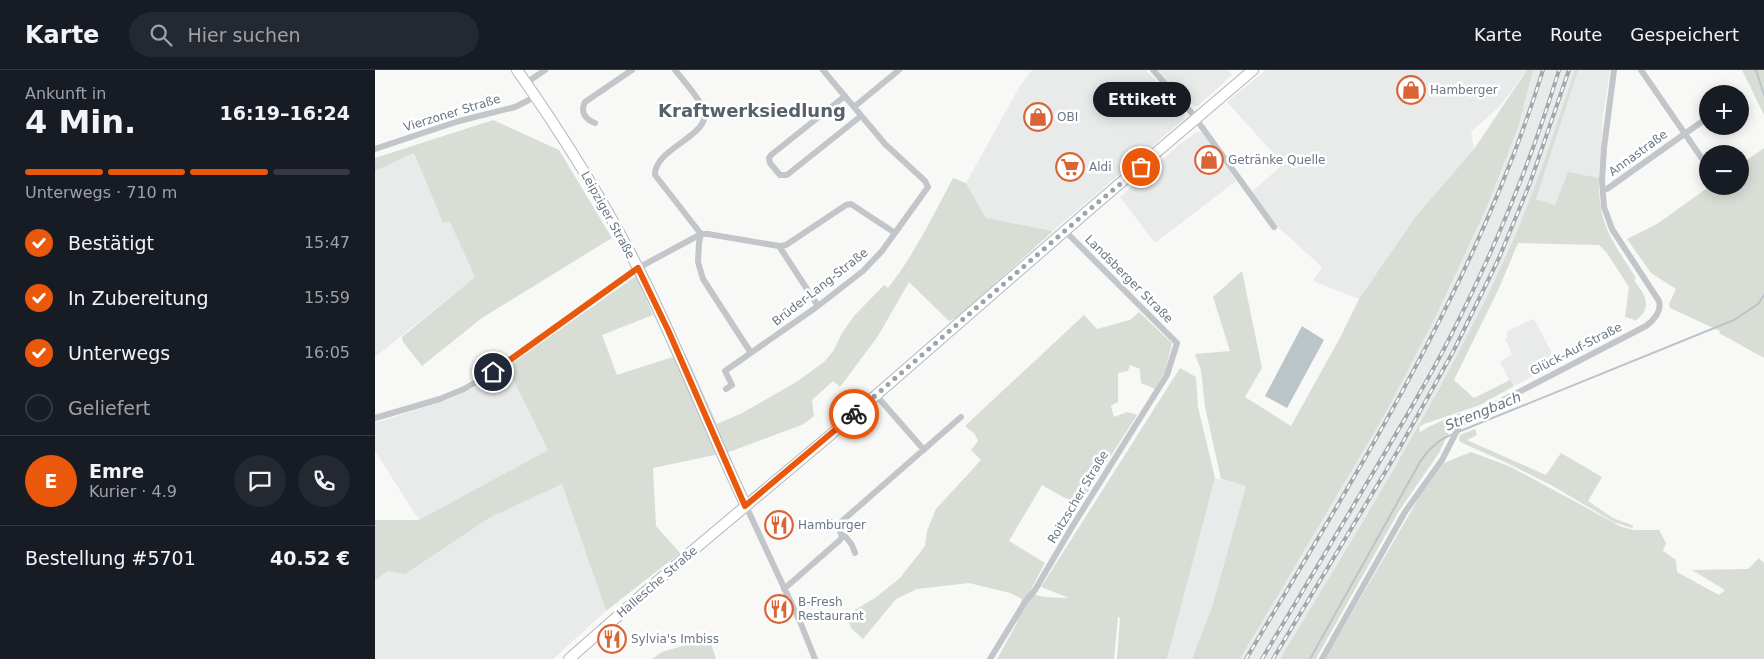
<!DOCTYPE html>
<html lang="de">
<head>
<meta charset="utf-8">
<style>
  :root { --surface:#171b24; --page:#242831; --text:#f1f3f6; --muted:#9ea1a6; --line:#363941; --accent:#ea580c }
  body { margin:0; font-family:"DejaVu Sans",sans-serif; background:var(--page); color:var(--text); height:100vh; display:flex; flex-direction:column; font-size:19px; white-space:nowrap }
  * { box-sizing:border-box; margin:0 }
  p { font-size:16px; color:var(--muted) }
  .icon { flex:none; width:28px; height:28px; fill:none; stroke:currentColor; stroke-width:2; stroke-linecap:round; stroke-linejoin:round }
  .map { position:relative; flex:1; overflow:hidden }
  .sheet { display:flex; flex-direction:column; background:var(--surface); width:375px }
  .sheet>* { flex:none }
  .fabs { position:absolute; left:1324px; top:15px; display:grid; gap:10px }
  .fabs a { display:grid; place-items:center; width:50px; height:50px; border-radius:50%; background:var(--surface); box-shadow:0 2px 12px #0003; font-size:25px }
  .pin { position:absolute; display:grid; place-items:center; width:42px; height:42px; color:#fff; margin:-21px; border:2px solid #fff; border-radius:50%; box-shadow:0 1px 5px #0007 }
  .courier { position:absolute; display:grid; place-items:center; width:50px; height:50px; margin:-25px; border:4px solid #ea580c; border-radius:50%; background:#fff; color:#222; box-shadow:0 1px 6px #0007 }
  .bubble { position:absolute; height:35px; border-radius:18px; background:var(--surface); box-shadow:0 2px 12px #0003; font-size:16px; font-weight:800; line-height:35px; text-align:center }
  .overview em { font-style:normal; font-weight:800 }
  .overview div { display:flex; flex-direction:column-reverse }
  .overview { display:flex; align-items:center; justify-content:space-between; height:85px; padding:0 25px }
  h1 { font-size:32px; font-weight:800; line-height:38px }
  .bar { display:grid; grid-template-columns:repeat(4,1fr); gap:8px 5px; align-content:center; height:60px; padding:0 25px }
  .bar i { height:6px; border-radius:4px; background:var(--line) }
  .bar .on { background:var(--accent) }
  .bar p { grid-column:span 4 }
  .line { display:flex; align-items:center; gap:12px; padding:0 25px; border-top:1px solid var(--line) }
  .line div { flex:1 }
  .round { display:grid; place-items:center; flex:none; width:52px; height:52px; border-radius:26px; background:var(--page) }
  ol { padding:0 25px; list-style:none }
  li { display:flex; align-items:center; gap:15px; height:55px }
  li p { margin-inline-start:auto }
  li .icon { padding:5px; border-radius:50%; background:var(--accent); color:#fff; stroke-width:4 }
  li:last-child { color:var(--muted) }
  li i { width:28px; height:28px; border:2px solid var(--line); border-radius:50% }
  header { display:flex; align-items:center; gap:30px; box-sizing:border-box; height:70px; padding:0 25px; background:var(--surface); border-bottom:1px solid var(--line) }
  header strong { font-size:24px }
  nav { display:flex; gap:28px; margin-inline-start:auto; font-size:18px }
  .search { width:350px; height:45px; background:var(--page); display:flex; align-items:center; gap:12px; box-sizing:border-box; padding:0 18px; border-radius:28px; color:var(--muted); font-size:19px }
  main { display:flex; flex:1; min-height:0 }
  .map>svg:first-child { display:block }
  .built { fill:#e9eaea }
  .green { fill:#d8ddd6 }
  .water { fill:#bac4c9 }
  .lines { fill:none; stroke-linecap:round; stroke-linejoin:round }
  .stream { stroke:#bac4c9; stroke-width:2 }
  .primary-casing { stroke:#b3b7bc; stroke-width:12 }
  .street { stroke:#c2c5c9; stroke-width:6 }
  .primary { stroke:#fff; stroke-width:10 }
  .rail-casing { stroke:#a1a7ad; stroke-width:4 }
  .rail { stroke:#fff; stroke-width:2; stroke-dasharray:5.5; stroke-linecap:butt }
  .done { stroke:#9ba4ad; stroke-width:5; stroke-dasharray:0 9 }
  .route { stroke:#ea580c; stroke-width:6 }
  .labels { text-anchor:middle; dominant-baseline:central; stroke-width:5; stroke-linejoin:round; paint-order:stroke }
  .poi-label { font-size:12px; fill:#697786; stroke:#fff; text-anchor:start }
  .street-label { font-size:12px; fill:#697786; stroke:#fff }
  .water-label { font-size:14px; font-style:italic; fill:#657781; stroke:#fff }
  .district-label { font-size:18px; font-weight:bold; fill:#57616b; stroke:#fff }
</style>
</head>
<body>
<header>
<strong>Karte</strong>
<div class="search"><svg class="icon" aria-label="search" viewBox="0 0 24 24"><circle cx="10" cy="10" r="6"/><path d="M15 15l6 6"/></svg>Hier suchen</div>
<nav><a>Karte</a><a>Route</a><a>Gespeichert</a></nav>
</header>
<main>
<section class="sheet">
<div class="overview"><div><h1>4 Min.</h1><p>Ankunft in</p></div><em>16:19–16:24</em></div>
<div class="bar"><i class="on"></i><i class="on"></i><i class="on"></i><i></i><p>Unterwegs · 710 m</p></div>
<ol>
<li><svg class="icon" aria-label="check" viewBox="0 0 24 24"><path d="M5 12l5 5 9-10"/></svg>Bestätigt<p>15:47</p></li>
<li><svg class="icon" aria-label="check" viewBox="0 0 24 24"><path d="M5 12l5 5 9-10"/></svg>In Zubereitung<p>15:59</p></li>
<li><svg class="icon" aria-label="check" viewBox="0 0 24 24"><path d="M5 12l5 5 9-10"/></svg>Unterwegs<p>16:05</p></li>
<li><i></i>Geliefert</li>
</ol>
<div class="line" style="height:90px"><b class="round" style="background:var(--accent);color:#fff">E</b><div><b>Emre</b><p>Kurier · 4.9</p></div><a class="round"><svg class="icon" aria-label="chat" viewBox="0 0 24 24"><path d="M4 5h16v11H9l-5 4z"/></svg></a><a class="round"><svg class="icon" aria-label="phone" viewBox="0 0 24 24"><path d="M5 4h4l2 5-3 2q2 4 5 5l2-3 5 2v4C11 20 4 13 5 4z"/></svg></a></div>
<div class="line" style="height:65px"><div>Bestellung #5701</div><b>40.52 €</b></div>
</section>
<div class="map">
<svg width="1389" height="589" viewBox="0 0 1389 589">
  <rect width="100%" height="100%" fill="#f8f9f6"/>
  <!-- built -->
  <path class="built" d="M657,0h114l38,41 1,4 -1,4 -131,112 -67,-13 -20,-35 54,-97z
    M783,0h70l4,5 -34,31h-3l-7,-3z
    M891,0h261l-27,36 -29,26 3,17 -58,67 -57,83 -46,-18 9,-14 -44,-40 -26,-35 31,-28 -56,-62z
    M1158,0h42l-21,67 -23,60 -25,59 -35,73 -52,98 -139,232h-40l144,-243 50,-96 53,-113 32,-82z
    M1203,0h32l-7,46 -4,62 -31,-6 -13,33 -19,-6z
    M822,62h5l34,49 -81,62 -35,-46 61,-54z
    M39,83l29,70 7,-1 25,55 -100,80v-186z
    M1157,249l3,2 23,43 -44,22 -5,-6 -9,-18 12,-8 -7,-15 3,-2 -2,-5z
    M132,297l41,83 -129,70 -44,-69v-28l73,-23 38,-18z
    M840,408l31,8 -34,121 -20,52h-25z
    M187,414l44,127 -53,48h-178v-80h2l11,-8 17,2 84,-55z"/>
  <!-- green -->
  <path class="green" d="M1152,0h6l-14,55 -32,82 -53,113 -50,96 -144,243h-48l20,-52 34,-121 -25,-7 -16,-72 -4,-37 -6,-16 35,-3 -17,-54 29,-26 20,97 -17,29 46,29 50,-90 18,-37 57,-83 58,-67z
    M1200,0h3l-42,129 19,6 13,-33 31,6c-1,47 13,62 37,100l-2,2c11,15 20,27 1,41l-2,-2 -8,-2 4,-30 -22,-34 -8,-8 -81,-2 -18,43 -46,94 20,18 36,-18 4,6 -34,19 -56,19 -5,3 1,5 8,-5 32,-14 1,2 -8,9 -14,29 -40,58 -83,148h-36c79,-132 161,-261 225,-401 28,-61 49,-124 70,-188z
    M1367,0h22v45z
    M118,50l66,30 53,88 -130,80 -60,48 -19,-24 -1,-5 73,-60 -25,-55 -7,1 -29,-70 -39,18v-13z
    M1389,78v210l-45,-25 1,-2 -50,-23 -1,-4 7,-15 -25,-16 -24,-34 30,-15 53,-38h30v-21z
    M578,108l13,5 20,35 67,13 -95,86 -9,4 -40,-39 -31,54 -38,51 -7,-6 -21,19 2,16 -10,8 -75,28 -76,16 3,58 24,27 -74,58 -44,-127 -73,34 -84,56 -17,-3 -11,8h-2v-59h44l129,-70 -41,-83 129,-91 17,39 -51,20 15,40 68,-22 32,71 25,-11 56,-32 26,-19 10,-12 8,-17 12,-17 30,-31 4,3c26,-33 45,-72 65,-110z
    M764,242l33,31 -7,29 -10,17 -14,-6 -1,-14 -10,-4 -2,6 -10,2v29l-7,4 3,11 13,-5 10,3 -58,91 -37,-21 -33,56 36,22 -16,30 15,4 25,1 -28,-11 139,-219 16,9 2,30 17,71 -48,181h-50l3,-41 -2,-1 -4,42h-117l20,-36 5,-24 -12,-6 -41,-10 -52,6 -21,10 -33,40 -12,-11 -5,-13 29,-17 25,-20 25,-32 2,-15 9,-22 45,-49 -10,-10 7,-9 -3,-7 -10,-8 119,-111 13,14 33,-9z
    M1100,359l2,6 -10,5 79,35 15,-22 41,24 -14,24 25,17 21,8 -2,2 -18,-6 -63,-37 -44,-22 -47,-21 -1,-3 1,-4z
    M1096,382l38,14 113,61 12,3h25l7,13 -3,8 13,9 1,12 42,23 6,-5 -33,-20 56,-1 11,-11 5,5v96h-439l95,-163 24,-33z
    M334,568l7,21h-64l10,-7z"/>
  <!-- water -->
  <path class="water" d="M927,256l22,14 -37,68 -22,-12z"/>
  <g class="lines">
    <!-- stream -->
    <path class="stream" d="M1381,0l8,25
      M1083,362l276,-112 24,-16 6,-9
      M935,589l110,-197c8,-12 20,-24 34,-28"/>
    <defs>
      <path id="primary" d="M142,0c48,68 92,139 129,214 36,73 65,149 100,222
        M194,589l116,-102 143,-120 262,-228 163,-139"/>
    </defs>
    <!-- primary casing -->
    <use href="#primary" class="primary-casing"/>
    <!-- street -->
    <path class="street" d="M300,0c7,9 27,31 29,41 7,25 -50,37 -49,64l46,59h7l71,12 39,60
      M778,0l38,42 83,115
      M1266,0l62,90
      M151,13l19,-13
      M470,26l-74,59 -2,3 1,5 10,12h7l74,-59
      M479,37l45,-37
      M1332,41l-3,4 3,5
      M220,53c-10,-4 -15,-11 -10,-21l47,-32
      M0,79l84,-28 56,-14 20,-10
      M1228,119h4l100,-71
      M326,164l-2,9 -1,19 5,17 48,74
      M404,176l7,-1 60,-40 5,-1 44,29
      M351,319l6,-4 -7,-14 93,-65 45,-35 19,-20 46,-64 -3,-6 -40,-37 -62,-74
      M501,325l48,55
      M0,348l65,-19 24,-10 29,-17 145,-104 63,-34
      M371,436l55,118 14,35
      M453,450l11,8
      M467,466h3l7,9 3,8
      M409,519l56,-49 2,-4 -3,-7 2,-7 120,-105
      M615,589l35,-57 10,-12 37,-63 95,-152 10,-32 -112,-112
      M947,589l83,-147 37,-52 18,-35 11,-8 175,-91c8,-6 16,-14 13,-25l-47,-72 -8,-22 -2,-27 2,-32 10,-78"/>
    <!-- primary -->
    <use href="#primary" class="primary"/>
    <defs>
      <path id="rail" d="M871,589c113,-190 231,-376 297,-589
        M887,589c33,-55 66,-110 99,-166 28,-47 57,-95 83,-144 46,-89 86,-183 115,-279
        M898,589l126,-210 55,-99 45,-92 31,-75 39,-113"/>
    </defs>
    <!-- rail casing -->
    <use href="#rail" class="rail-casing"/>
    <!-- rail -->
    <use href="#rail" class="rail"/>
  </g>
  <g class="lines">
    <!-- done -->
    <path class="done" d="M479,344l236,-205 51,-42"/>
    <!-- route -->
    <path class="route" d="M118,302l145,-104 30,62 77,176 109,-92"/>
  </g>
  <!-- icons -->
  <defs>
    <symbol id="shop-ring" viewBox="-11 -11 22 22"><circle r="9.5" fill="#fff" stroke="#d96536" stroke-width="1.5"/><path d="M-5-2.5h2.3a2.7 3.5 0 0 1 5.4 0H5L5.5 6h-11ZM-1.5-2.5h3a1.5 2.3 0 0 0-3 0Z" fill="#d96536"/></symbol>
    <symbol id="supermarket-ring" viewBox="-11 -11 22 22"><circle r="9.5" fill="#fff" stroke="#d96536" stroke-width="1.5"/><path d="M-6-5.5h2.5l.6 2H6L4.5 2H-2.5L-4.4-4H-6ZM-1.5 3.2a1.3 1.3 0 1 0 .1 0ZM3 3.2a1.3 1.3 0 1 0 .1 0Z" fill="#d96536"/></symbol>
    <symbol id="restaurant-ring" viewBox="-11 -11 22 22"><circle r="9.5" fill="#fff" stroke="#d96536" stroke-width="1.5"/><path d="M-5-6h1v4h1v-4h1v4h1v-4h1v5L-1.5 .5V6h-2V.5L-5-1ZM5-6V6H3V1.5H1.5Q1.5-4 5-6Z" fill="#d96536"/></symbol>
  </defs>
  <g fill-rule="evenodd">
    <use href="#shop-ring" x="1020" y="4" width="32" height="32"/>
    <use href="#shop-ring" x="647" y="31" width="32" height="32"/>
    <use href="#shop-ring" x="818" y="74" width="32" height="32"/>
    <use href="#supermarket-ring" x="679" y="81" width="32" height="32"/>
    <use href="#restaurant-ring" x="388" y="439" width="32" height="32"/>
    <use href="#restaurant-ring" x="388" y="523" width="32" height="32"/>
    <use href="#restaurant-ring" x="221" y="553" width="32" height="32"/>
  </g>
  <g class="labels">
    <!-- poi labels -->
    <g class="poi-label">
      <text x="1055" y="20">Hamberger</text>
      <text x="682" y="47">OBI</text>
      <text x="853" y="90">Getränke Quelle</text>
      <text x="714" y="97">Aldi</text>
      <text x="423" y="455">Hamburger</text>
      <text x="423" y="532">B-Fresh<tspan x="423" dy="14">Restaurant</tspan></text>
      <text x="256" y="569">Sylvia's Imbiss</text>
    </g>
    <!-- street labels -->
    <g class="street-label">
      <text transform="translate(77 43) rotate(-17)">Vierzoner Straße</text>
      <text transform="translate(1263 83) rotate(-36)">Annastraße</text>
      <text transform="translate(233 145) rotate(61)">Leipziger Straße</text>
      <text transform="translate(754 209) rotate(45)">Landsberger Straße</text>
      <text transform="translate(445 217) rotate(-38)">Brüder-Lang-Straße</text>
      <text transform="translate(1201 279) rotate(-27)">Glück-Auf-Straße</text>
      <text transform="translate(703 427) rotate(-59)">Roitzscher Straße</text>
      <text transform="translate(282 512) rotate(-41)">Hallesche Straße</text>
    </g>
    <!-- water labels -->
    <g class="water-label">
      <text transform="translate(1108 341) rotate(-22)">Strengbach</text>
    </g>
    <!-- district labels -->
    <g class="district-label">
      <text x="377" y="40">Kraftwerksiedlung</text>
    </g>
  </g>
</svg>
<div class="fabs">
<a>+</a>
<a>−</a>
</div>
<div class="pin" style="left:766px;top:97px;background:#ea580c"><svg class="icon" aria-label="bag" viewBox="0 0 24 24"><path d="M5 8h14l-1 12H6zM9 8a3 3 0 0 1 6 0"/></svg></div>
<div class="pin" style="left:118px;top:302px;background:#1f2937"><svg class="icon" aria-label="home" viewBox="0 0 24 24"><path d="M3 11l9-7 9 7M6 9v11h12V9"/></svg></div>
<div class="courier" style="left:479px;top:344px"><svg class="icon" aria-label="bike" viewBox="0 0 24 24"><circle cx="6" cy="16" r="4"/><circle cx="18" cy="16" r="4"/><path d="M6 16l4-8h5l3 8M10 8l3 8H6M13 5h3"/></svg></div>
<div class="bubble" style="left:718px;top:12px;width:98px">Ettikett</div>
</div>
</main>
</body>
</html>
